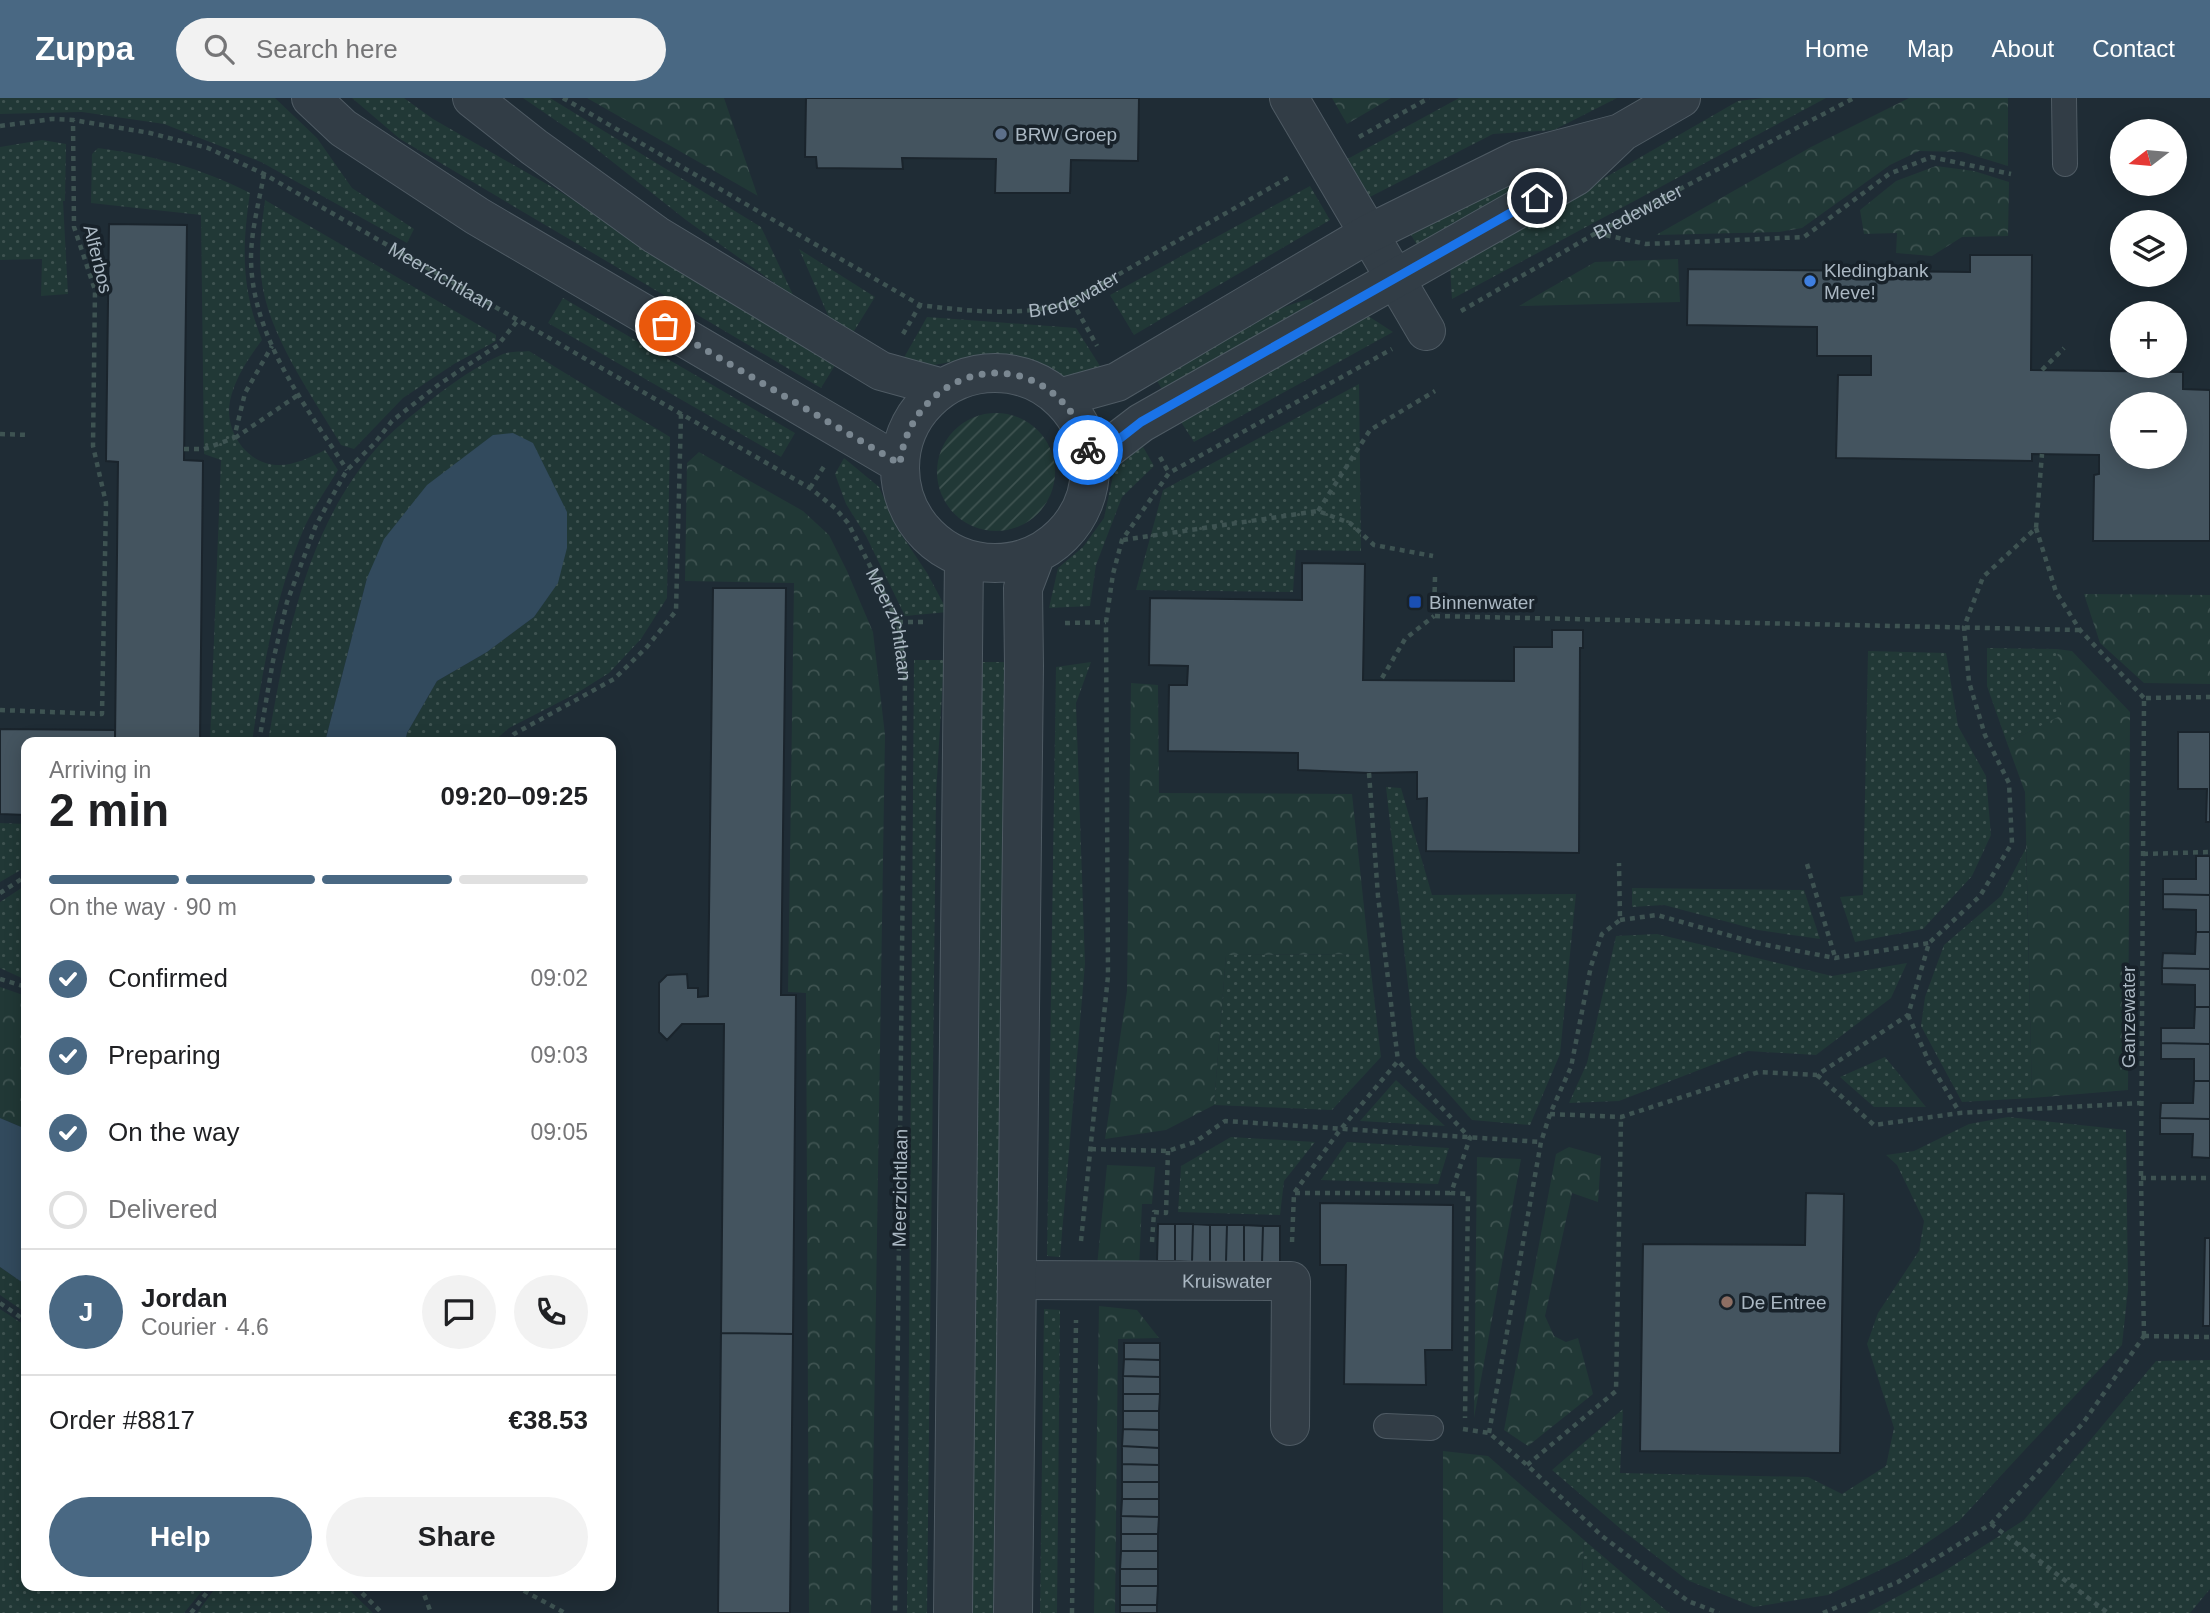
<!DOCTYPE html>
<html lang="en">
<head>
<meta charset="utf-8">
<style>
  :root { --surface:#fff; --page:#f2f2f2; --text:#202124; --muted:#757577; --line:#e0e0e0; --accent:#496883 }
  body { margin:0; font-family:Helvetica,sans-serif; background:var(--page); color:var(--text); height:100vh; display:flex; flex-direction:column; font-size:26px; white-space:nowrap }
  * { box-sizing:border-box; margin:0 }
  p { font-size:23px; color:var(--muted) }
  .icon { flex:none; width:38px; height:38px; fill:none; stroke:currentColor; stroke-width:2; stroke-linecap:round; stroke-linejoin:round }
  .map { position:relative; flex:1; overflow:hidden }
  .panel { position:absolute; left:21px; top:639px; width:595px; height:854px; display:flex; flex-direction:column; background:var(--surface); border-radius:14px; box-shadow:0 4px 18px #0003 }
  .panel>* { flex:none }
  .needle { width:46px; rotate:254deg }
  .tools { position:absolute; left:2110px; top:21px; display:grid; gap:14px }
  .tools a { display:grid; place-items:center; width:77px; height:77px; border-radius:50%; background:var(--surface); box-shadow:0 4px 18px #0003; font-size:35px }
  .pin { position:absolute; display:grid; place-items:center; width:60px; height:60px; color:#fff; margin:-30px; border:4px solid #fff; border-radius:50%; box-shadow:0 2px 7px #0007 }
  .courier { position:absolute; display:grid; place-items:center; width:70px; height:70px; margin:-35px; border:5px solid #1a73e8; border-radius:50%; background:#fff; color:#222; box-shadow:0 2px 9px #0007 }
  .headline em { font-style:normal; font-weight:600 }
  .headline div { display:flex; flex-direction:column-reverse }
  .headline { display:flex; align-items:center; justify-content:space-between; height:119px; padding:0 28px }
  h1 { font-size:46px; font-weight:600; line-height:52px }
  .bar { display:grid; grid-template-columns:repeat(4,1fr); gap:10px 7px; align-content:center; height:84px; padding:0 28px }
  .bar i { height:9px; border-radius:5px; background:var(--line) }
  .bar .current { background:var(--accent) }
  .bar p { grid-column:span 4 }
  .line { display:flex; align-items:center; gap:18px; padding:0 28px; border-top:2px solid var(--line) }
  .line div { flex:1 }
  .round { display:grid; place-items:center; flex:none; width:74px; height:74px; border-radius:37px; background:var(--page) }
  ol { padding:0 28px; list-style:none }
  li { display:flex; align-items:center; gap:21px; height:77px }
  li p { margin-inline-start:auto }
  li .icon { padding:7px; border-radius:50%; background:var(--accent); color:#fff; stroke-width:4 }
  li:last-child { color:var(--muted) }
  li i { width:38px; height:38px; border:4px solid var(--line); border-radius:50% }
  .action { display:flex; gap:14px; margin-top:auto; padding:14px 28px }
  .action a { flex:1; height:80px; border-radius:42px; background:var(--accent); color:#fff; font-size:28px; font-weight:600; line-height:80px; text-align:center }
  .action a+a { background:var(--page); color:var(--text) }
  header { display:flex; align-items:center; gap:42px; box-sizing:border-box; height:98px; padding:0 35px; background:var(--accent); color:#fff }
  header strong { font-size:33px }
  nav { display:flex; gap:38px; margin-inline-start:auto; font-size:24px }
  .search { width:490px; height:63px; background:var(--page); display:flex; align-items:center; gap:18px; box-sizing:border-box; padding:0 24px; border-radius:38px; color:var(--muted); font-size:26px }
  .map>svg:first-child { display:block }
  .grass { fill:url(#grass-dots) }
  .forest { fill:url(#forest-crowns) }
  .garden { fill:url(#garden-furrows) }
  .water { fill:#324a5d }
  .building { fill:#44545f; stroke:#1a242c; stroke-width:2; fill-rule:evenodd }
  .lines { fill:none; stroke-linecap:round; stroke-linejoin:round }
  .service-casing { stroke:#4f5b64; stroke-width:26 }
  .minor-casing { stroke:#4f5b64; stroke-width:40 }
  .tertiary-casing { stroke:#4f5b64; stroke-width:40 }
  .path { stroke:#3e5352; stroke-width:4.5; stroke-dasharray:5 5; stroke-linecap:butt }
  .service { stroke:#323d46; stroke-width:24 }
  .minor { stroke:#323d46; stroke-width:38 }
  .tertiary { stroke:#323d46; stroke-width:38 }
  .done { stroke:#7a8791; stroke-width:7; stroke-dasharray:0 12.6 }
  .route { stroke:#1a73e8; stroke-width:9 }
  .service-dot { fill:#5c6f8a; stroke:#18222a; stroke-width:2.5 }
  .shop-dot { fill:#3f7fe0; stroke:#18222a; stroke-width:2.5 }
  .transit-dot { fill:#1a4fb4; stroke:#18222a; stroke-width:2.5 }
  .education-dot { fill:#8d6e63; stroke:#18222a; stroke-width:2.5 }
  .labels { text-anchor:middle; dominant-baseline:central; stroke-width:7; stroke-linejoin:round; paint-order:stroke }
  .poi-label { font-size:19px; fill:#abb8c3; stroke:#18222a; text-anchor:start }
  .street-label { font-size:19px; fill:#abb8c3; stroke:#18222a }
</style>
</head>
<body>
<header>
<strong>Zuppa</strong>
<div class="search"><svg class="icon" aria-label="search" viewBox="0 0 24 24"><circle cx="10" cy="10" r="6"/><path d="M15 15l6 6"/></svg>Search here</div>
<nav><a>Home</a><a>Map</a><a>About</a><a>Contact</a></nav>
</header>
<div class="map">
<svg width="2210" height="1515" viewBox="0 0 2210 1515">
  <defs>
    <pattern id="grass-dots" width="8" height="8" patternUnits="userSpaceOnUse" patternTransform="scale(1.75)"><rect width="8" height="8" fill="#213836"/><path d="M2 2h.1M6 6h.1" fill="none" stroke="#3f5351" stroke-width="1.8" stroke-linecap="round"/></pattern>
    <pattern id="forest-crowns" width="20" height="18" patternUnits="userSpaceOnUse" patternTransform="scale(1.75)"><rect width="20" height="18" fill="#213836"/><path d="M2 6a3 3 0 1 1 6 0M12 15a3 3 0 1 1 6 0" fill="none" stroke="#3f5351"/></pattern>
    <pattern id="garden-furrows" width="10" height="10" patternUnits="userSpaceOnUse" patternTransform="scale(1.75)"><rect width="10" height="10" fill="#213836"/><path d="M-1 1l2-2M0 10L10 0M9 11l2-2" fill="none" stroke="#3f5351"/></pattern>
  </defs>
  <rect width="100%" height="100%" fill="#1f2c35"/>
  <!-- grass -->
  <path class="grass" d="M0,0h275l42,40 35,50 62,41 -7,14 -146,-81 -97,-38 -82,-12 -82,2z
    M352,0h52l29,21 126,72 278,171 -16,26 -421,-249z
    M523,0h27l211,129 33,70 -108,-77 -96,-76z
    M1459,0h158l-63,32 -61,4 -131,67 -20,-39z
    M1764,0h62l-374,201 -2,-32 288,-166z
    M42,42l24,4 -1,57h-2l5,93 -27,2 1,-37 -42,1v-113z
    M98,50c53,7 104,20 152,45 -8,54 -9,95 12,147 -14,19 -27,38 -32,61 -6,30 17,64 49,64 16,0 32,-8 46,-15l13,20c-11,18 -24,37 -33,56 -30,70 -42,142 -53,216h-42l11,-282 -17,-6 -3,-239 -110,-12 1,-49z
    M1573,59l-153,93 -9,-15 119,-67z
    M1310,88l20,34 -196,115 -24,-40z
    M265,102l231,135v6l-42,23 -51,34 -49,51 -13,-4c-29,-50 -75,-112 -80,-170 -3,-25 1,-51 4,-75z
    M799,151l76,48 -24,39 -20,-14z
    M563,200l232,135 -14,24 -233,-134z
    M1311,201l6,7 -153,87 -8,-14c43,-25 108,-71 155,-80z
    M1365,216l28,18 -199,110 -13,-20z
    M927,219l149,11 24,38 -29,15 -27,-14 -33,-7 -38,-2 -39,7 -32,-4z
    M529,253l141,86 -3,161 -26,41 -32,34 -32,20 -68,35 -16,14h-88l2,-9 30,-52 50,-29 47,-35 24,-35 -191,-4 -42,164h-57c18,-102 37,-211 107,-292 16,-19 36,-34 56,-50 21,-17 47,-35 72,-46 7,-3 18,-2 26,-3z
    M1359,286l2,167 -65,-1 -3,42 -157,-2 27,-100z
    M1142,347l12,21 -32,31 -26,68 -6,41 -41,2 9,-40 25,-21 21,-29 10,-47z
    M844,360l35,29 18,41 30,45 21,39 -43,4 -39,-80 -20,-32 -11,-30z
    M1987,550l70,1 6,66 -56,28 -20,-57z
    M1868,553l78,2 12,73 28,50 5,59 -19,41 -49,53 -68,13 -15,-45 23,-2z
    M914,562h30l-8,135 -9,818h-20z
    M980,564h27l-7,951h-33z
    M1091,564l-15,41 9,261 -25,293 -13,-1 9,-589z
    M1386,689l15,1 31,107 144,-1 -16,160 -30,71 -58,-5 -56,-63z
    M0,725l26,1v43l-26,15z
    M2026,750l6,250 -70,4 -41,-76 4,-29 19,-52 57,-49z
    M26,787v95l-26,-12v-66z
    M1632,790l172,2 16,49 -62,-9 -94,-25 -32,2z
    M1657,836l175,42 75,-13 -16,35 -75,57 -68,-4 -129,50 -50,2 18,-40 29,-127z
    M1369,856l12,103 -49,53 -118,-5 12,-150z
    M1885,959l41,50h-52l-34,-30z
    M1396,982l49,46 -85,-5z
    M2008,1019l118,13 2,159 -6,56 -163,176 -54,37 -77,37 -74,12 -67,-27 -65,-50 -70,-60 71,-61 -3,64 188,4 34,17 44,-28 8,-38 -27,-84 11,-31 41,-62 5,-30 -27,-56 -11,-10 28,-4 55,-27z
    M1231,1039l84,5 -31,39 -4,34 -102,-3 3,-46z
    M1347,1044l102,6 -11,36 -117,-4z
    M0,1169l26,18v28l-26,-18z
    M0,1211l26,17v260h180l-22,27h-184z
    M1044,1211l16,1 -3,303h-17z
    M2210,1262v229l-20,24h-323l76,-41 81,-52 132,-159z
    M1584,1442l84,72 2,1h-90z
    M217,1488h128l28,27h-176z"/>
  <!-- forest -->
  <path class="forest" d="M587,0h137l34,99v-1z
    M1332,0h59l-44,26z
    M1909,0h99v68l-46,-14 -43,-1 -29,14 -88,63 -23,4 -123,3 155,-88z
    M1936,68l38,5 35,11 -1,54 -46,1 -30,19 -36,-3 1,-20 -33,1 -4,-24 36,-29z
    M1678,161l2,43 -161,4 76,-44z
    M699,354l104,59 26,24 18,36 26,61 12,103 -14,878h-62l-3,-620 -18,-1 6,-409 -109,-2 2,-118z
    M2084,496l126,1v89l-66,-1 -44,-40z
    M2057,551l15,2 58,61 -2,378 -96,8 -7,-306 -18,-49 55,-28z
    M1131,585l27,2 1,108 193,1 17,160 -143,1 -12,150 -48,25 -61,9 22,-148z
    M0,889l26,9v133l-26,-11z
    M1569,1049l32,9 -3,46 -26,-9 -27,123 9,20 12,6 12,-4 15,56 -65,52 -24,-16 52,-276z
    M1477,1059l44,2 -47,259z
    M1107,1067l48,2 -3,37h-10l-3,64 -42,-2z
    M1099,1208l38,4 22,28 -41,1 -3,274h-21z
    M1443,1353l45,5 96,84 -4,73h-137z"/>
  <!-- garden -->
  <path class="garden" d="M937 374a59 59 0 1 1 118 0a59 59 0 1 1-118 0Z"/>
  <!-- water -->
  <path class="water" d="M513,335l20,10 34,69v36l-9,35 -24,34 -47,35 -50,29 -30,52 -2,9h-80l42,-164 17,-39 43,-54 66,-50z
    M0,1020l26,11v156l-26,-18z"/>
  <!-- building -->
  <path class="building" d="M806,0h333l-1,63 -67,-1 -1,33h-75l1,-34 -94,-1 1,11 -86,-1 -1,-11h-11z
    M109,126l78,1 -3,235 19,1 -3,281h-85l3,-280 -12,-1z
    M1970,157h62l-1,115 152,2v17l27,1v151h-117l1,-66 5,-1v-19l-67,-1v7l-196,-3 2,-83h33v-19h-54v-29l-130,-2 1,-56 282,3zM2123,306h52v53h-52z
    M1302,465l63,1 -2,116 151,1v-34h38v-17h31v18h-3l-1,205 -153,-2 1,-53 -10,1v-27l-48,1 -71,-3v-17l-130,-2 1,-66h18l1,-19 -39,-1 1,-67 152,2z
    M713,490h73l-5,407h15l-3,339 -72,-1 3,-309h-42l-15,16 -8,-8v-49l8,-8 20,-1 1,14h10v9l10,-1z
    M0,631l115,1v12h-89v73l-26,-1z
    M2178,634h32v90h-4l1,-33h-29z
    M2196,758h14v39l-47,-1v-15h33z
    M2163,796l47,1v37h-14v-22l-33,-1z
    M2196,834h14v37l-48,-1 1,-15 32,1z
    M2162,870l48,1v38h-15v-22l-33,-1z
    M2195,909h15v37l-49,-1v-15h33z
    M2161,945l49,1v37h-16v-22h-33z
    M2194,983h16v38l-50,-1 1,-15h32z
    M2160,1020l50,1v39l-18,-1 1,-23h-33z
    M1806,1095l38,1 -4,259 -200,-2 3,-207 162,1z
    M1320,1105l133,2 -1,145h-27l1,35 -82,-1 2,-119h-26z
    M1158,1126h17v37h-18z
    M1175,1126h18l-1,38 -17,-1z
    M1193,1126l17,1v37h-18z
    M1210,1127h17l-1,37h-16z
    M1227,1127h17v37h-18z
    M1244,1127l19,1 -1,37 -18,-1z
    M1263,1128h17v37h-18z
    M2205,1140h5v88h-7z
    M721,1235l72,1 -3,279h-72z
    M1124,1245h36v17l-36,-1z
    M1124,1261l36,1v17l-37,-1z
    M1123,1278l37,1v17h-37z
    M1123,1296h37l-1,17h-36z
    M1123,1313h36v19l-36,-1z
    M1123,1331l36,1v18l-37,-2z
    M1122,1348l37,2v17l-37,-1z
    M1122,1366l37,1v17h-37z
    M1122,1384h37v17h-37z
    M1122,1401h37v18l-38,-1z
    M1121,1418l38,1 -1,17h-37z
    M1121,1436h37v17h-37z
    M1121,1453h37v18h-38z
    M1120,1471h38v17h-38z
    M1120,1488h38l-1,19h-37z
    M1120,1507h37v8h-37z"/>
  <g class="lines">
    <defs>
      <path id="service" d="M2064,0l1,66
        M1386,1328l45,2"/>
      <g id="minor">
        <path d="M1289,0l137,233"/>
        <path id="s4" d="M1017,1182l274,1 -1,145"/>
      </g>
      <path id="tertiary" d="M311,0l32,30 134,88 423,248
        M472,0l62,49 122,88 225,136 62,17
        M900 370a95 95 0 1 1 190 0a95 95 0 1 1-190 0Z
        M1059,300l58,-16 251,-148 150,-74 99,-26
        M1090,364l51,-39 435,-247 46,-44 59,-34
        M953,1515l11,-1055
        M1013,1515l11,-947 -1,-78 13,-34"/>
    </defs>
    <!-- service casing -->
    <use href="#service" class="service-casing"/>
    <!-- minor casing -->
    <use href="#minor" class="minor-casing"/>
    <!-- tertiary casing -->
    <use href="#tertiary" class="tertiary-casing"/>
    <!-- path -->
    <g class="path">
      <path id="s1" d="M563,0l357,207c46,6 108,13 152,-4l219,-125"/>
      <path id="s2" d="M0,28l52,-7 21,1 77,13 58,15 56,26 546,314 25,20 13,15 13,25 37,74 7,50 -10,941"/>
      <path d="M1359,39l70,-39"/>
      <path d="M264,76c-5,28 -13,57 -13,85 1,79 55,147 96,211"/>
      <path d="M1596,135l50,11 158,-7 85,-63 42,-17 80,17"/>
      <path d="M1072,203l25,45"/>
      <path id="s3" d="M1461,213l135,-78 258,-135"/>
      <path d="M903,236l17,-29"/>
      <path d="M2042,272l22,-22"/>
      <path d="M0,336l29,1"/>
      <path d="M235,340l63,-43"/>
      <path d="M184,351h20l30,-11 11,-45 27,-47"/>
      <path d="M1160,359l9,16"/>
      <path d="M810,390l15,-23"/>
      <path d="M1318,413l52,-81 65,-39"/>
      <path d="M2036,430l20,64 24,38 64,68"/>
      <path d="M1123,442l195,-29 32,12 24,22 59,11"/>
      <path d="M1435,479l-1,39 646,14"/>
      <path d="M898,524h25"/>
      <path d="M1065,525l41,-1"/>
      <path d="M1382,580l23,-39 29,-23"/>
      <path d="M0,612l102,4 4,-211 -13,-57 2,-156 -21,-63 -1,-107"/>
      <path d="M259,644l14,-81 14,-59 29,-77 31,-55 27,-26 18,-23 46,-36 60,-40 20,-25"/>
      <path d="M506,644l8,-8 100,-55 32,-31 30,-37 5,-197"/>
      <path d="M1369,675l9,123 20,165"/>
      <path d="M2143,756l67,-2"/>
      <path d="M1807,766l28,93"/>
      <path d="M0,795l26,-17"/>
      <path d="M1620,822l37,-5 99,28 79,15 94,-15"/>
      <path d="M0,881l26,8"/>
      <path d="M1908,917l21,47 31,51"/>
      <path d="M1817,977l57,50 86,-12 181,-10"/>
      <path d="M1550,1016l71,3 138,-45 58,3 91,-60 21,-72 51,-47 32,-53 -3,-60 -24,-48 -16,-53 -5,-55 19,-50 53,-49 6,-74"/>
      <path d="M1091,1051l77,2 27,-9 30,-21 316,21"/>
      <path d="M2141,1080h69"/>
      <path d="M1295,1095h156"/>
      <path d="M1081,1143l27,-265 -2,-354 7,-48 9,-34 47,-67 223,-124"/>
      <path d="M1152,1144l2,-30 12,1 2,-62"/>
      <path d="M1292,1144l2,-49 46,-63 58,-69 72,77 -19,55 17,1 -3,224"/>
      <path d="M0,1205l26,18"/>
      <path d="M2144,1238l-3,-158 3,-480 66,-1"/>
      <path d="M2144,1238l66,1"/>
      <path d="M1463,1331l26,4 38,32 75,71 86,65 31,12"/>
      <path d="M1489,1335l52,-291 9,-28 21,-47 20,-101 11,-32 18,-14 -1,-57"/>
      <path d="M1527,1367l89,-74 5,-274"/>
      <path d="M1991,1426l117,89"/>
      <path d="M355,1488l27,27"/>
      <path d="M421,1488l10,27"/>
      <path d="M515,1488l50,27"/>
      <path d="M191,1515l21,-27"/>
      <path d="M1072,1515l4,-293"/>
      <path d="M1823,1515l75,-31 93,-58 92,-101 61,-87"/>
    </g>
    <!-- service -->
    <use href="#service" class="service"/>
    <!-- minor -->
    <use href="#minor" class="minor"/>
    <!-- tertiary -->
    <use href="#tertiary" class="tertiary"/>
  </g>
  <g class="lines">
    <!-- done -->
    <path class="done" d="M665,228l235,138c9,-85 110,-124 167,-57 10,12 18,27 21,43"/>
    <!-- route -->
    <path class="route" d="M1088,352l2,12 51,-40 396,-224"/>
  </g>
  <!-- markers -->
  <circle class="service-dot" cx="1001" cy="36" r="7"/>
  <circle class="shop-dot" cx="1810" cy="183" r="7"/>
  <rect class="transit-dot" x="1408" y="497" width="14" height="14" rx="3.5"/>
  <circle class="education-dot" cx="1727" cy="1204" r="7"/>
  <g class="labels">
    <!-- poi labels -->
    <g class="poi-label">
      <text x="1015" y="36">BRW Groep</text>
      <text x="1824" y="172">Kledingbank<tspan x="1824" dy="22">Meve!</tspan></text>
      <text x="1429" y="504">Binnenwater</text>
      <text x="1741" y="1204">De Entree</text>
    </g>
    <!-- street labels -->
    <g class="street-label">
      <text stroke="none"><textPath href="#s3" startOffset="203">Bredewater</textPath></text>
      <text transform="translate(98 161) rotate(76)">Alferbos</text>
      <text stroke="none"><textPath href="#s2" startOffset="478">Meerzichtlaan</textPath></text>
      <text stroke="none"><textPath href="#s1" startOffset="570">Bredewater</textPath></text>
      <text stroke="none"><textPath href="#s2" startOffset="1066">Meerzichtlaan</textPath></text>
      <text transform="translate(2128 919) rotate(-90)">Ganzewater</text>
      <text transform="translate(900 1090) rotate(-89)">Meerzichtlaan</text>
      <text stroke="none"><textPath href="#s4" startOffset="210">Kruiswater</textPath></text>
    </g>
  </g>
</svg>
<div class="tools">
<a><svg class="needle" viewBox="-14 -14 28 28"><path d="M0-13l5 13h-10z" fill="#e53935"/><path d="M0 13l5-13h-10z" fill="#757577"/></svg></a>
<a><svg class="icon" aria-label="layers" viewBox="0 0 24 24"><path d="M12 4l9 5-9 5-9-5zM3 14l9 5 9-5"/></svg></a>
<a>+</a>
<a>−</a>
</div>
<div class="pin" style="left:665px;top:228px;background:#ea580c"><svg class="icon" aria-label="bag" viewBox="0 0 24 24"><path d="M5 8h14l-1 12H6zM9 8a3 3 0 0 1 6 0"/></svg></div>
<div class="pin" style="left:1537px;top:100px;background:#1f2937"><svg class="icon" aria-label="home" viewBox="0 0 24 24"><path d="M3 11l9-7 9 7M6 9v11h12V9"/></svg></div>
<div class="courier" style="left:1088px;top:352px"><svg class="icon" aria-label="bike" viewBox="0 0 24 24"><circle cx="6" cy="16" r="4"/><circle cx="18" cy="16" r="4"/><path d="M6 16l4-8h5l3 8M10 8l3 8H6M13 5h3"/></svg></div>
<section class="panel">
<div class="headline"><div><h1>2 min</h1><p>Arriving in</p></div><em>09:20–09:25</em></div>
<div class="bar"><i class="current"></i><i class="current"></i><i class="current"></i><i></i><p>On the way · 90 m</p></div>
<ol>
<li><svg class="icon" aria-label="check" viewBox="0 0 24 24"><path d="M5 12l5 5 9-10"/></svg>Confirmed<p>09:02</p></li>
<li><svg class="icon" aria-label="check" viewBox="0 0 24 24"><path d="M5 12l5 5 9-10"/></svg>Preparing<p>09:03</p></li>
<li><svg class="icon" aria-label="check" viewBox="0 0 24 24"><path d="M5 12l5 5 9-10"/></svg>On the way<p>09:05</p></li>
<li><i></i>Delivered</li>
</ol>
<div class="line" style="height:126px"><b class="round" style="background:var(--accent);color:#fff">J</b><div><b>Jordan</b><p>Courier · 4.6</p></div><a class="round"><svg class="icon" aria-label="chat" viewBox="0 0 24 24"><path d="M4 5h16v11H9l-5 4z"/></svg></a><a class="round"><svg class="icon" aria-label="phone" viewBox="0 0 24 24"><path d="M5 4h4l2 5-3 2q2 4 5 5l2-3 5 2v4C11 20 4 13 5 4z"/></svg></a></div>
<div class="line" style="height:91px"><div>Order #8817</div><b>€38.53</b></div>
<div class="action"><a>Help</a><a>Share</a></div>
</section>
</div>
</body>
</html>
